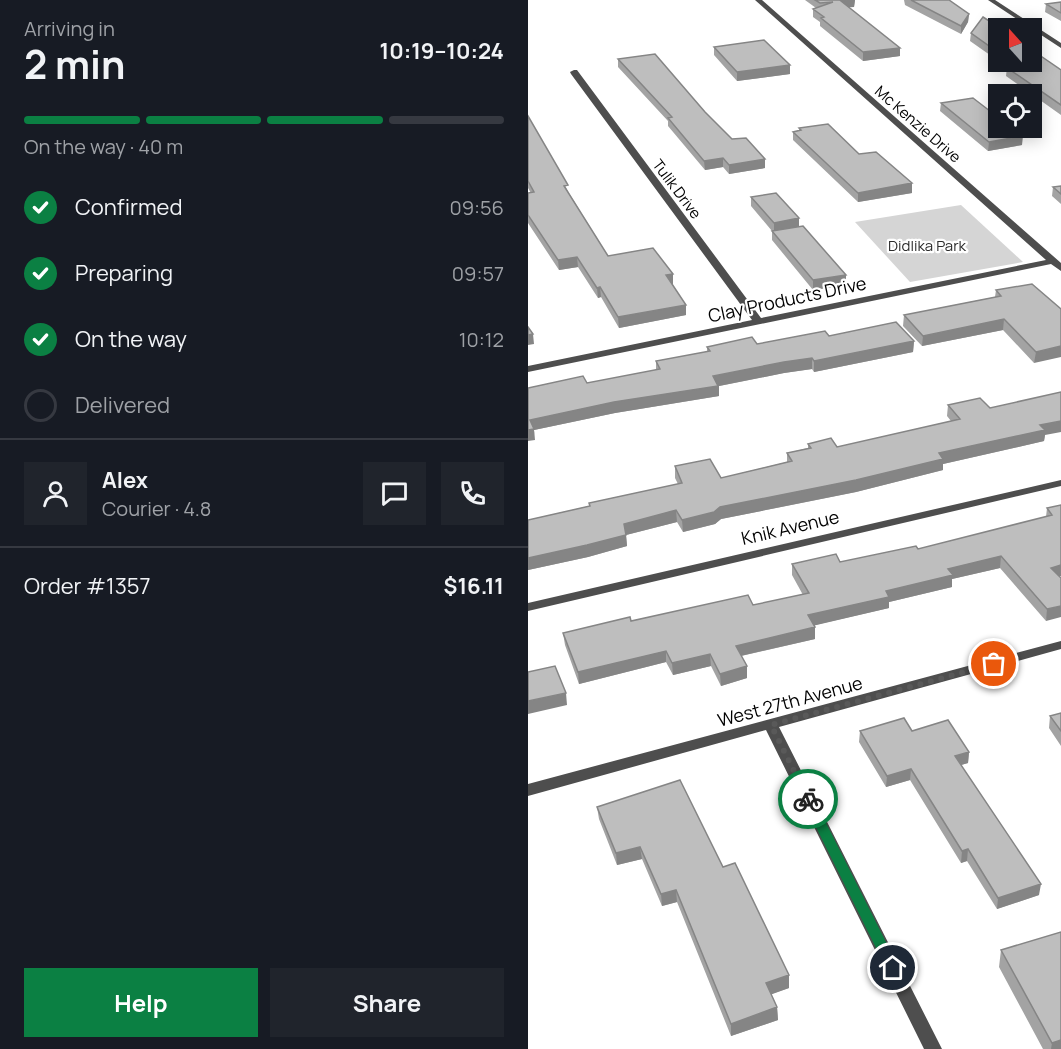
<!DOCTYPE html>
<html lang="en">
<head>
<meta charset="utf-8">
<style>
  :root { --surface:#171b24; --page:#20242c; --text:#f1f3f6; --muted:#9ea1a6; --line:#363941; --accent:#0b8043 }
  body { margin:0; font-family:Manrope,sans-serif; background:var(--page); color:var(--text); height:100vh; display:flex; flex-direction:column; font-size:22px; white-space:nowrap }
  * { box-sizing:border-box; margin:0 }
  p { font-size:20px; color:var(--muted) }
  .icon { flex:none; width:33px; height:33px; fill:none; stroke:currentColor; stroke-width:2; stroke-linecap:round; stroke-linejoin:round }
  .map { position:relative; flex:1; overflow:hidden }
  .side { display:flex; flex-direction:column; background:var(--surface); width:528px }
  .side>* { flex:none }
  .needle { width:39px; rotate:339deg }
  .tools { position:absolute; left:460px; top:18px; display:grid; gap:12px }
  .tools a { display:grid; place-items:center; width:54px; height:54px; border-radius:0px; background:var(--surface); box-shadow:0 3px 15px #0003; font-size:30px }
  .pin { position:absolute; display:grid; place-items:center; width:51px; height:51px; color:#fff; margin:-26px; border:3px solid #fff; border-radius:50%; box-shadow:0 2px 6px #0007 }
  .courier { position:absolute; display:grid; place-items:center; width:60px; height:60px; margin:-30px; border:4px solid #0b8043; border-radius:50%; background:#fff; color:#222; box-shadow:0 2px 8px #0007 }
  .head em { font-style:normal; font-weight:700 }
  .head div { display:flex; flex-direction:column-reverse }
  .head { display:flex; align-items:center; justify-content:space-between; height:102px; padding:0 24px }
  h1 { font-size:39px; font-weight:700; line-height:45px }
  .bar { display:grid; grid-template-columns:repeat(4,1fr); gap:9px 6px; align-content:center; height:72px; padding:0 24px }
  .bar i { height:8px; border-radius:4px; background:var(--line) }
  .bar .selected { background:var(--accent) }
  .bar p { grid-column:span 4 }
  .line { display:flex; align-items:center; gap:15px; padding:0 24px; border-top:2px solid var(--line) }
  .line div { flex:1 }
  .round { display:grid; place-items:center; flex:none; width:63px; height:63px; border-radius:0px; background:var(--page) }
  ol { padding:0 24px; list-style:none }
  li { display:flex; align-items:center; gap:18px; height:66px }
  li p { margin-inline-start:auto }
  li .icon { padding:6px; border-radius:50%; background:var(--accent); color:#fff; stroke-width:4 }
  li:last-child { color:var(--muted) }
  li i { width:33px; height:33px; border:3px solid var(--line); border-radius:50% }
  .action { display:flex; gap:12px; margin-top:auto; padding:12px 24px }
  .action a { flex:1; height:69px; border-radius:0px; background:var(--accent); color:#fff; font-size:24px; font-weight:700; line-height:69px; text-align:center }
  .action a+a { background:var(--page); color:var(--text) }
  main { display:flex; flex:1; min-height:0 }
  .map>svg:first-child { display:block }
  .green { fill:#d5d5d5 }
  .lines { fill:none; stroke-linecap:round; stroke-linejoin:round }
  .street { fill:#4e4e4e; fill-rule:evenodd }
  .wall { fill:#a3a3a3 }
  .shaded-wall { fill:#858585 }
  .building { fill:#bebebe; stroke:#858585; stroke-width:1.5 }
  .route { fill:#0b8043 }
  .done { stroke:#595959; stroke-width:6; stroke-dasharray:0 10.8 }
  .labels { text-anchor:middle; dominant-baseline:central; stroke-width:4.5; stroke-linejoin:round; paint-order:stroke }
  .far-street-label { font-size:15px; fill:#000; stroke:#fff }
  .far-park-label { font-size:15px; fill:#2c2c2c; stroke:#fff }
  .street-label { font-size:18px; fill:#000; stroke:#fff }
</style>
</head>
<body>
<main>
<section class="side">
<div class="head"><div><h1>2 min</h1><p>Arriving in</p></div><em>10:19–10:24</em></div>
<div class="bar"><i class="selected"></i><i class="selected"></i><i class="selected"></i><i></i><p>On the way · 40 m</p></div>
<ol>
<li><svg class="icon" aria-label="check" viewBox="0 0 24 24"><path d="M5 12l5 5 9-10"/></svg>Confirmed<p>09:56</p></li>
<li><svg class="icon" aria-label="check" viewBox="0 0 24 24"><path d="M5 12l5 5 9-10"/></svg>Preparing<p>09:57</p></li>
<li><svg class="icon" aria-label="check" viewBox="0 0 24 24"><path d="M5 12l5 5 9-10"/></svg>On the way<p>10:12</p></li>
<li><i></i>Delivered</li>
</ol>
<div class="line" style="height:108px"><a class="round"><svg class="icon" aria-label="person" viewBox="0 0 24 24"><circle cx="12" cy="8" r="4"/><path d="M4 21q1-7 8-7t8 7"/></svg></a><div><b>Alex</b><p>Courier · 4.8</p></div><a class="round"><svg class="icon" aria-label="chat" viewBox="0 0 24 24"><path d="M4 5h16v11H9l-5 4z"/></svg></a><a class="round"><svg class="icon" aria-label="phone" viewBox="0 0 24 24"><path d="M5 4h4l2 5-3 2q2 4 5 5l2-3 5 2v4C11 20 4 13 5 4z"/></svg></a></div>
<div class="line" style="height:78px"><div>Order #1357</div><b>$16.11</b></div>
<div class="action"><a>Help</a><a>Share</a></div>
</section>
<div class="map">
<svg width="533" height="1049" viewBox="0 0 533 1049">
  <rect width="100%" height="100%" fill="#fff"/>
  <!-- green -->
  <path class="green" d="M433,205l62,57 -113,20 -55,-60z"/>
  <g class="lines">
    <!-- street -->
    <path class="street" d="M227,0h7l299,263v8l-10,-7 -523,108v-6l224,-46 -181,-246 -1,-2 4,-2h3l184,248 285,-58z
      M460,0h7l66,43v5z
      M533,480v6l-533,125v-8z
      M533,641v8l-282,78 163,322h-18l-158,-319 -238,66v-12z"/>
  </g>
  <!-- wall -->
  <path class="wall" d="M277,0h50l-1,7h-5l51,49 -37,5 -43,-35v-4l-7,-5v-8l3,-1z
    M376,0h45l20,14 -1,8 -7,12 -56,-29z
    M533,2v19l-16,-9 1,-8z
    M471,28v34h33l29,8v45l-55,-39 1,-9 -37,-26 1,-8z
    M186,47l76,18v9l-53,7 -23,-26z
    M90,59l87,53 27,27 33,29 -36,6 -6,-7 -18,3 -37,-44v-5l-50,-54z
    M413,103l81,42 -34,6 -48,-40z
    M0,116l41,77 39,63 65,18v10l-1,1 14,30 -67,13 -18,-31 -3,1 -20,-31 -19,3 -31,-47v-30h3l-3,-5z
    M271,128l60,26 53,39 -54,9 -65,-62v-8l6,-1z
    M533,186v18l-9,-8 1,-9z
    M223,197l48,29 47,49v10l-33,5 -41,-50v-9l-21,-25z
    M468,290l65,19 -27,54 -31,-33 -81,16 -19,-20 1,-11 91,-18z
    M301,336l85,5 -1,11 -99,20 -2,-3 -28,4 -65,13v10l-104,17 -81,17 1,10 -7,-52 59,-5 69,-13v-9l51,-9v-5l50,-3z
    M420,405l42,3 55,27 -1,6 -101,23v6l-87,22 -135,27 -6,5 -32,8 -6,-10 -51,13 1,11 -39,11 -60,13v-50l61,-14v-3l89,-19 -3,-6v-12l46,12 66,-16v-9l21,-5v-4l29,3 114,-26 -4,-5z
    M533,505l-1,71 -14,45 -46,-53 -48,11v8l-63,15v6l-74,17v14l-74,17 6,10v12l-26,8 -10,-20 -38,9 -7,-13 -87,22 -14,-39 -2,-12 68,-12 122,-16 50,-10 -11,-20v-11l48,-2 78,-13 128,-32 1,-9z
    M533,713v33l-12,-18 1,-12z
    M332,731h52l57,21 -1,11 -7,2 78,130 -42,14 -30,-48 -6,2 -51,-83 -24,7 -27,-45z
    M69,807l126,60 66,108v13l-18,6 6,13 1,13 -47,16 -54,-134 -15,4 -20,-47 -25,6 -18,-46z
    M473,950l60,99h-18l-44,-82z"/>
  <!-- shaded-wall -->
  <path class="shaded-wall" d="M319,0h8l-1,7 -13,1v-7z
    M441,14l-1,8 -7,12v-8z
    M372,48v8l-37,5v-9z
    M262,65v9l-53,7v-9z
    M495,136l-1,9 -34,6 1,-9z
    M195,158v9l-18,3 -1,-9z
    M237,159v9l-36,6v-9z
    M384,183v10l-54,9v-9z
    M271,218v10l-25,4v-9z
    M49,257l1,10 -19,3 -1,-10z
    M145,274v10l-7,1v-10z
    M318,275v10l-33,5v-10z
    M72,287l1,10 -3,1 -1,-10z
    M158,305v10l-67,13 -1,-11z
    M476,319l-1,11 -81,16 1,-10z
    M5,334l1,10 -6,1v-10z
    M386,341l-1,11 -99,20v-11z
    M533,346v11l-27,6 2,-11z
    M284,358v11l-28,4 -65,13v10l-104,17 -81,17 1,10 -7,1v-11l2,-10 183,-44 71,-14z
    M533,421v11l-16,3 -1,6 -101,23v6l-87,22 -135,27 -6,5 -32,8 -1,-12 38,-13 219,-54 101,-28z
    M148,510l1,12 -51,13 1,11 -39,11 -60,13v-12l96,-34z
    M473,556l-1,12 -48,11v8l-63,15v6l-81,19v-12l78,-24 62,-22z
    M533,565v11l-11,3 1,-11z
    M533,606v11l-15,4 1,-12z
    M287,627v12l-79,18v-11z
    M138,651v11l-87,22 -1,-12z
    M182,654l1,12 -38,9 -1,-12z
    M219,666v12l-26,8 -1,-12z
    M38,693l1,12 -39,9v-13z
    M441,752l-1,11 -14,4 1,-11z
    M383,769l-1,11 -24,7 1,-11z
    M112,847l2,12 -25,6 -1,-12z
    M440,849l-1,12 -6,2 1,-12z
    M513,884l-2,11 -42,14 1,-11z
    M148,890l1,12 -15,4 -1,-12z
    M261,975v13l-22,8 -1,-13z
    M249,1007l1,13 -47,16v-12z
    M533,1040v9h-10l1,-6z"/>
  <!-- building -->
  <path class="building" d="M287,0h32l-6,1 59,47 -37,4 -42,-34 3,-1 -11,-8 20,-7 -13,1z
    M383,0h38l20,14 -8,12z
    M533,2v11l-15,-9z
    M455,17l17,11h-1v25l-28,-20z
    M236,40l26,25 -53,7 -23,-25z
    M504,50l29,20v35l-55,-38 12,-1 -7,-4h21z
    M127,54l50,58 27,27 14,-1 19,21 -36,6 -6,-7 -19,3 -36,-43 4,-1 -54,-58z
    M445,98l26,20v10h12l12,8 -34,6 -48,-39z
    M0,116l40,69 -4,1 44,70 45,-8 20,26 -7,1 20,30 -68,12 -18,-30 -3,1 -20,-31 -19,3 -30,-45v-22l6,-1 -6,-11z
    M300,124l31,30 17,-2 36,31 -54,10 -65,-61 8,-2 -2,-2z
    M533,186v8l-8,-7z
    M248,193l23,25 -25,5 -23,-26z
    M275,226l43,49 -33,5 -41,-49z
    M504,284l29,25v37l-25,6 -32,-33 -81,17 -19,-21 97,-19 -5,-6z
    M368,322l18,19 -100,20 -2,-3 -28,4 -71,14 5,10 -104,16 -84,18 4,9 -6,1v-42l55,-12 4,7 73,-14 -4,-8 54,-10 -3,-4 45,-10 5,7 68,-13 4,5z
    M0,327l5,7 -5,1z
    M533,392v29l-21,4 5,5 -106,23 4,6 -87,21 -136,27 -6,5 -32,8 -6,-10 -52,14 2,11 -39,10 -59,13v-38l62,-14 -1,-3 93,-20 -7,-17 35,-7 11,19 71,-17 -5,-8 24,-5 -3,-4 23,-6 6,9 123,-28 -12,-14 32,-7 10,10z
    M533,505v60l-10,3 10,10v28l-14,3 -46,-53 -53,13 5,6 -67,16 3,6 -81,18 7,12 -79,19 11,20 -27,8 -10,-20 -38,9 -6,-12 -88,21 -15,-39 67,-16 1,4 117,-26 5,10 56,-12 -17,-29 44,-10 4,8 76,-16 2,3 134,-34 -5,-7z
    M27,666l11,27 -38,8v-29z
    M533,713v18l-11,-15z
    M376,718l8,13 36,-11 21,32 -14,4 86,128 -43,14 -30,-49 -6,2 -51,-82 -24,7 -27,-45z
    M152,780l43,87 12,-4 54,112 -23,8 11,24 -46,17 -55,-134 -15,4 -21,-47 -24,6 -19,-46z
    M533,932v108l-9,3 -51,-93z"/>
  <!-- route -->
  <path class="route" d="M280,795l6,4 83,165 2,4 -2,4h-9l-86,-173z"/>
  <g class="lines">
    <!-- done -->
    <path class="done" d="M280,799l-37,-74 223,-61"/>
  </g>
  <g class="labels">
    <!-- far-street labels -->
    <g class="far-street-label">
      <text transform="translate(390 124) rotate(41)">Mc Kenzie Drive</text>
      <text transform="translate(149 189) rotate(53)">Tulik Drive</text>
    </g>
    <!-- far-park labels -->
    <g class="far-park-label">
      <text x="399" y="245">Didlika Park</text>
    </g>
    <!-- street labels -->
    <g class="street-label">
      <text transform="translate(259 299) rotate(-12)">Clay Products Drive</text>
      <text transform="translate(262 527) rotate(-13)">Knik Avenue</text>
      <text transform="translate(262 701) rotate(-15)">West 27th Avenue</text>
    </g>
  </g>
</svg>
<div class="tools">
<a><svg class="needle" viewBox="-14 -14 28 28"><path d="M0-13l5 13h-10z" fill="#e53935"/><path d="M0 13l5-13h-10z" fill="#9ea1a6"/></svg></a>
<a><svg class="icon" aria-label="locate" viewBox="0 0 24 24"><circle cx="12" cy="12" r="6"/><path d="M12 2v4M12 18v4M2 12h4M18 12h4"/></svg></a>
</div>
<div class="pin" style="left:466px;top:664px;background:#ea580c"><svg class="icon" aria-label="bag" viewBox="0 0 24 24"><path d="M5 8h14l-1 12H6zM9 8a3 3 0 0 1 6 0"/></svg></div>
<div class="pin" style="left:365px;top:968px;background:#1f2937"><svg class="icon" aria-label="home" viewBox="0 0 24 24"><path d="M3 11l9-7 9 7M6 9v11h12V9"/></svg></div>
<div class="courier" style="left:280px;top:799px"><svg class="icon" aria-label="bike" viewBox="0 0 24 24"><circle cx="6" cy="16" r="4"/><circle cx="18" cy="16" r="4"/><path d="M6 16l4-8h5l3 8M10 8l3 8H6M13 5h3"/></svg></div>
</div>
</main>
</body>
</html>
